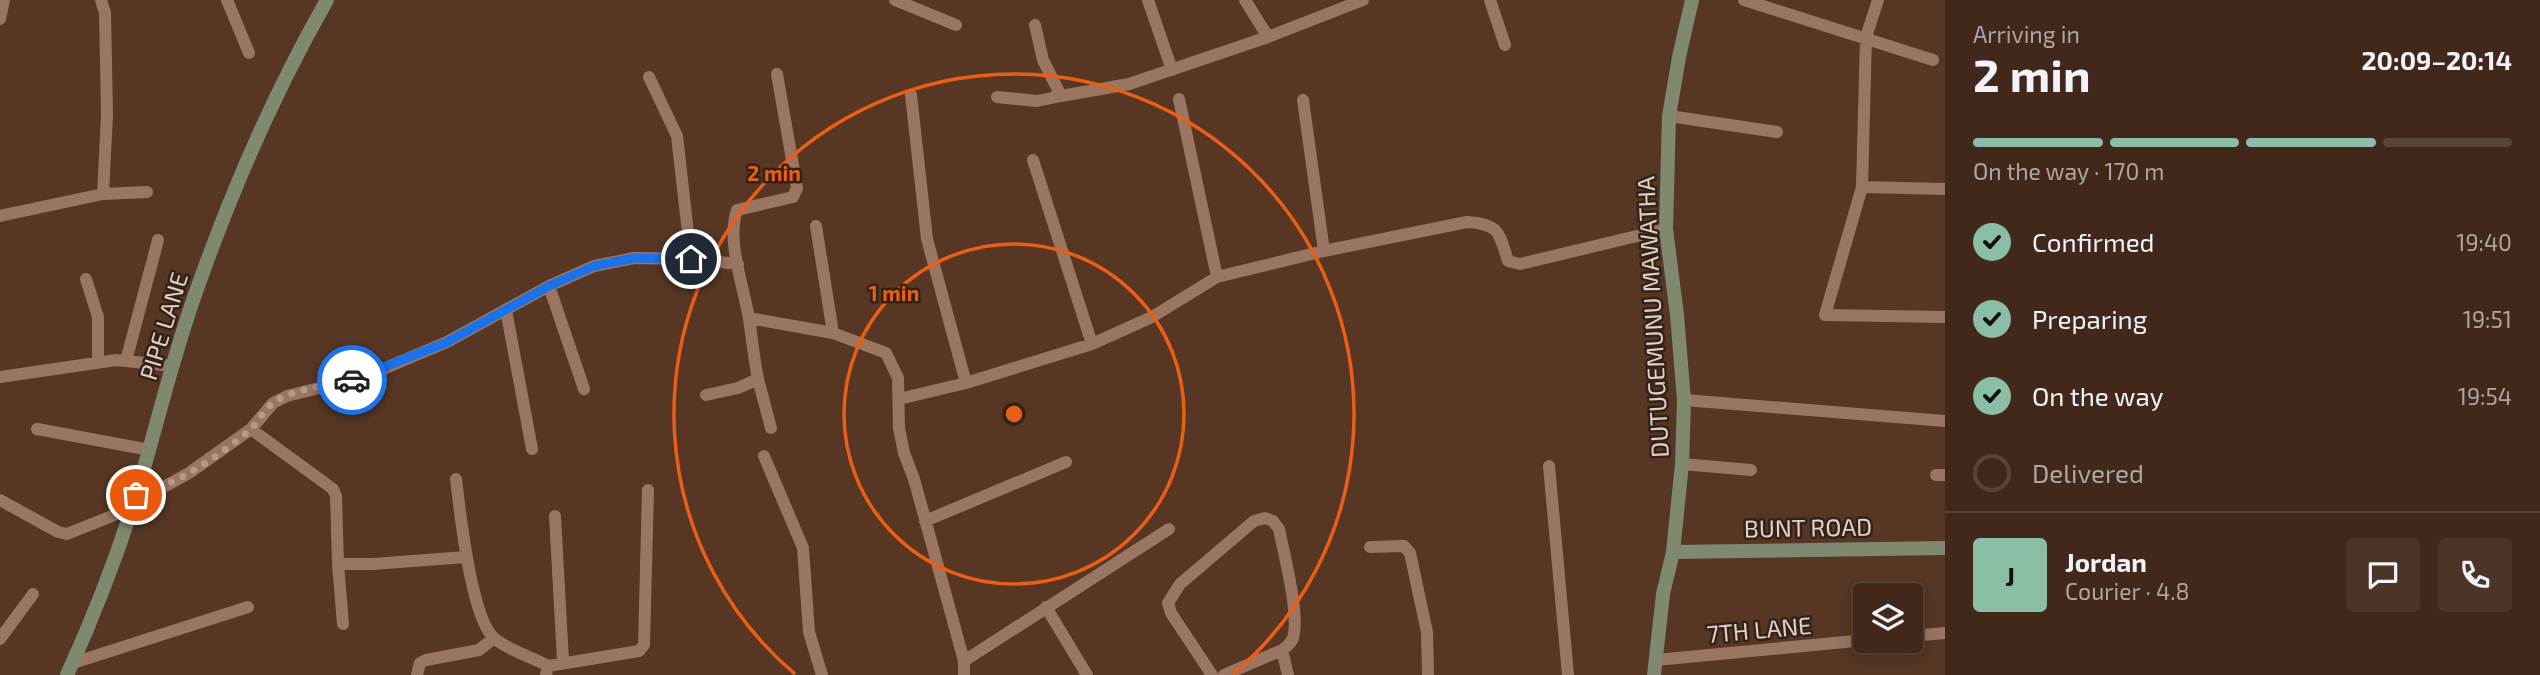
<!DOCTYPE html>
<html lang="en">
<head>
<meta charset="utf-8">
<style>
  :root { --surface:#41281b; --page:#4c3428; --text:#f1f3f6; --muted:#aea6a3; --line:#5a443a; --accent:#8abfa5 }
  body { margin:0; font-family:"Exo 2",sans-serif; background:var(--page); color:var(--text); height:100vh; display:flex; flex-direction:column; font-size:26px; white-space:nowrap }
  * { box-sizing:border-box; margin:0 }
  p { font-size:23px; color:var(--muted) }
  .icon { flex:none; width:38px; height:38px; fill:none; stroke:currentColor; stroke-width:2; stroke-linecap:round; stroke-linejoin:round }
  .map { position:relative; flex:1; overflow:hidden }
  .details { display:flex; flex-direction:column; background:var(--surface); width:595px }
  .details>* { flex:none }
  .controls { position:absolute; left:1853px; top:583px; display:grid; gap:14px }
  .controls a { display:grid; place-items:center; width:70px; height:70px; border-radius:7px; background:var(--surface); box-shadow:0 4px 18px #0003,0 0 0 2px var(--line); font-size:35px }
  .pin { position:absolute; display:grid; place-items:center; width:60px; height:60px; color:#fff; margin:-30px; border:4px solid #fff; border-radius:50%; box-shadow:0 2px 7px #0007 }
  .courier { position:absolute; display:grid; place-items:center; width:70px; height:70px; margin:-35px; border:5px solid #1a73e8; border-radius:50%; background:#fff; color:#222; box-shadow:0 2px 9px #0007 }
  .summary em { font-style:normal; font-weight:700 }
  .summary div { display:flex; flex-direction:column-reverse }
  .summary { display:flex; align-items:center; justify-content:space-between; height:119px; padding:0 28px }
  h1 { font-size:46px; font-weight:700; line-height:52px }
  .bar { display:grid; grid-template-columns:repeat(4,1fr); gap:10px 7px; align-content:center; height:84px; padding:0 28px }
  .bar i { height:9px; border-radius:5px; background:var(--line) }
  .bar .selected { background:var(--accent) }
  .bar p { grid-column:span 4 }
  .line { display:flex; align-items:center; gap:18px; padding:0 28px; border-top:2px solid var(--line) }
  .line div { flex:1 }
  .round { display:grid; place-items:center; flex:none; width:74px; height:74px; border-radius:7px; background:var(--page) }
  ol { padding:0 28px; list-style:none }
  li { display:flex; align-items:center; gap:21px; height:77px }
  li p { margin-inline-start:auto }
  li .icon { padding:7px; border-radius:50%; background:var(--accent); color:#111; stroke-width:4 }
  li:last-child { color:var(--muted) }
  li i { width:38px; height:38px; border:4px solid var(--line); border-radius:50% }
  main { display:flex; flex:1; min-height:0 }
  .map>svg:first-child { display:block }
  .lines { fill:none; stroke-linecap:round; stroke-linejoin:round }
  .street { stroke:#9a7561; stroke-width:12 }
  .secondary { stroke:#7e8970; stroke-width:14 }
  .done { stroke:#b39a8d; stroke-width:7; stroke-dasharray:0 12.6 }
  .route { stroke:#1a73e8; stroke-width:9 }
  .ring { fill:none; stroke:#e85f15; stroke-width:3.5 }
  .labels { text-anchor:middle; dominant-baseline:central; stroke-width:5; stroke-linejoin:round; paint-order:stroke }
  .street-label { font-size:24px; fill:#e5d0c5; stroke:#31221a }
  .centre { fill:#e85f15; stroke:#31221a; stroke-width:3.5 }
  .ring-label { font-size:21px; text-anchor:middle; font-weight:bold; fill:#e85f15; stroke:#31221a; stroke-width:5; stroke-linejoin:round; paint-order:stroke }
</style>
</head>
<body>
<main>
<div class="map">
<svg width="1945" height="675" viewBox="0 0 1945 675">
  <rect width="100%" height="100%" fill="#573624"/>
  <g class="lines">
    <!-- street -->
    <path class="street" d="M101,0l4,13 2,102 -4,79
      M227,0l22,53
      M895,0l61,25
      M1148,0l24,70
      M1245,0l23,37
      M1490,0l15,45
      M1744,0l189,60
      M1878,0l-12,37 -4,150 -37,128 120,2
      M0,19l4,-19
      M1035,25l8,35 18,36 68,-12 139,-47 95,-37
      M649,77l28,59 14,123
      M911,95l16,144 39,144
      M997,97l40,4 24,-5
      M1179,99l38,178
      M1303,100l21,151
      M1669,116l108,16
      M1033,160l59,184
      M1862,187l83,2
      M0,216l103,-22 44,-2
      M816,226l17,107
      M86,279l12,38v46
      M549,286l35,103
      M506,310l26,139
      M749,318l84,15 53,20 12,25 1,50 5,25 10,26 50,182v14
      M126,361l32,-121
      M0,377l116,-17 57,6
      M758,379l13,49
      M706,395l32,-7 20,-9c-4,-20 -6,-40 -9,-60 -5,-32 -23,-78 -12,-109l56,-13 4,-9 -20,-114
      M899,399l67,-16 126,-39 60,-27 65,-40 107,-26 143,-29c33,2 32,11 41,39l12,3 146,-35
      M1684,400l261,21
      M37,429l113,21
      M251,429l82,60 3,7 2,68 5,60
      M764,456l39,92 6,84 13,43
      M1682,464l69,6
      M1549,466l19,209
      M1936,475h9
      M456,479c4,33 15,141 39,160 15,12 37,18 53,27
      M136,495l24,-6 29,-16 62,-44 22,-26 14,-7 77,-19 83,-35 102,-56 45,-20 40,-8 57,1 47,5
      M0,500l58,32 9,2 65,-26
      M555,516l8,145
      M925,521l141,-59
      M1370,547l34,-1 6,7 17,79 1,43
      M338,564h35l93,-7
      M1046,607l41,68
      M1911,636l34,-3
      M0,639l33,-45
      M1282,650l6,25
      M1656,660l210,-20
      M964,661l205,-132
      M73,663l175,-56
      M417,675l3,-12 6,-3 53,-10 15,-12
      M546,675l2,-9 91,-15 5,-6 4,-155
      M1212,675l-41,-62 -3,-10 12,-19 74,-63 11,-3 8,3 6,8c5,26 21,85 14,109 -2,6 -6,8 -11,12l-58,25"/>
    <!-- secondary -->
    <path class="secondary" d="M1673,552l272,-4
      M67,675c27,-59 51,-121 70,-183 20,-67 36,-137 60,-203 35,-99 78,-198 130,-289
      M1654,675l9,-81 10,-42 9,-88 2,-64 -7,-85 -11,-86 3,-113 10,-59 13,-57"/>
  </g>
  <g class="lines">
    <!-- done -->
    <path class="done" d="M136,495c42,-11 80,-37 113,-64 9,-8 15,-22 25,-29 19,-13 56,-17 78,-22"/>
    <!-- route -->
    <path class="route" d="M352,380l95,-38 102,-56 45,-20 40,-8 57,1"/>
  </g>
  <!-- distance rings -->
  <g class="ring">
    <circle cx="1014" cy="414" r="170"/>
    <path d="M795 674A340 340 0 1 1 1233 674"/>
  </g>
  <g class="labels">
    <!-- street labels -->
    <g class="street-label">
      <text transform="translate(1652 317) rotate(-93)">DUTUGEMUNU MAWATHA</text>
      <text transform="translate(163 326) rotate(-73)">PIPE LANE</text>
      <text transform="translate(1808 527) rotate(-1)">BUNT ROAD</text>
      <text transform="translate(1759 629) rotate(-5)">7TH LANE</text>
    </g>
  </g>
  <circle cx="1014" cy="414" r="10" class="centre"/>
  <g class="ring-label">
    <text x="774" y="181">2 min</text>
    <text x="894" y="301">1 min</text>
  </g>
</svg>
<div class="controls">
<a><svg class="icon" aria-label="layers" viewBox="0 0 24 24"><path d="M12 4l9 5-9 5-9-5zM3 14l9 5 9-5"/></svg></a>
</div>
<div class="pin" style="left:136px;top:495px;background:#ea580c"><svg class="icon" aria-label="bag" viewBox="0 0 24 24"><path d="M5 8h14l-1 12H6zM9 8a3 3 0 0 1 6 0"/></svg></div>
<div class="pin" style="left:691px;top:259px;background:#1f2937"><svg class="icon" aria-label="home" viewBox="0 0 24 24"><path d="M3 11l9-7 9 7M6 9v11h12V9"/></svg></div>
<div class="courier" style="left:352px;top:380px"><svg class="icon" aria-label="car" viewBox="0 0 24 24"><path d="M5 17H2v-5l4-1 3-4h7l3 4 3 1v5h-3M9 17h6M6 11h13"/><circle cx="7" cy="17" r="2"/><circle cx="17" cy="17" r="2"/></svg></div>
</div>
<section class="details">
<div class="summary"><div><h1>2 min</h1><p>Arriving in</p></div><em>20:09–20:14</em></div>
<div class="bar"><i class="selected"></i><i class="selected"></i><i class="selected"></i><i></i><p>On the way · 170 m</p></div>
<ol>
<li><svg class="icon" aria-label="check" viewBox="0 0 24 24"><path d="M5 12l5 5 9-10"/></svg>Confirmed<p>19:40</p></li>
<li><svg class="icon" aria-label="check" viewBox="0 0 24 24"><path d="M5 12l5 5 9-10"/></svg>Preparing<p>19:51</p></li>
<li><svg class="icon" aria-label="check" viewBox="0 0 24 24"><path d="M5 12l5 5 9-10"/></svg>On the way<p>19:54</p></li>
<li><i></i>Delivered</li>
</ol>
<div class="line" style="height:126px"><b class="round" style="background:var(--accent);color:#111">J</b><div><b>Jordan</b><p>Courier · 4.8</p></div><a class="round"><svg class="icon" aria-label="chat" viewBox="0 0 24 24"><path d="M4 5h16v11H9l-5 4z"/></svg></a><a class="round"><svg class="icon" aria-label="phone" viewBox="0 0 24 24"><path d="M5 4h4l2 5-3 2q2 4 5 5l2-3 5 2v4C11 20 4 13 5 4z"/></svg></a></div>
</section>
</main>
</body>
</html>
